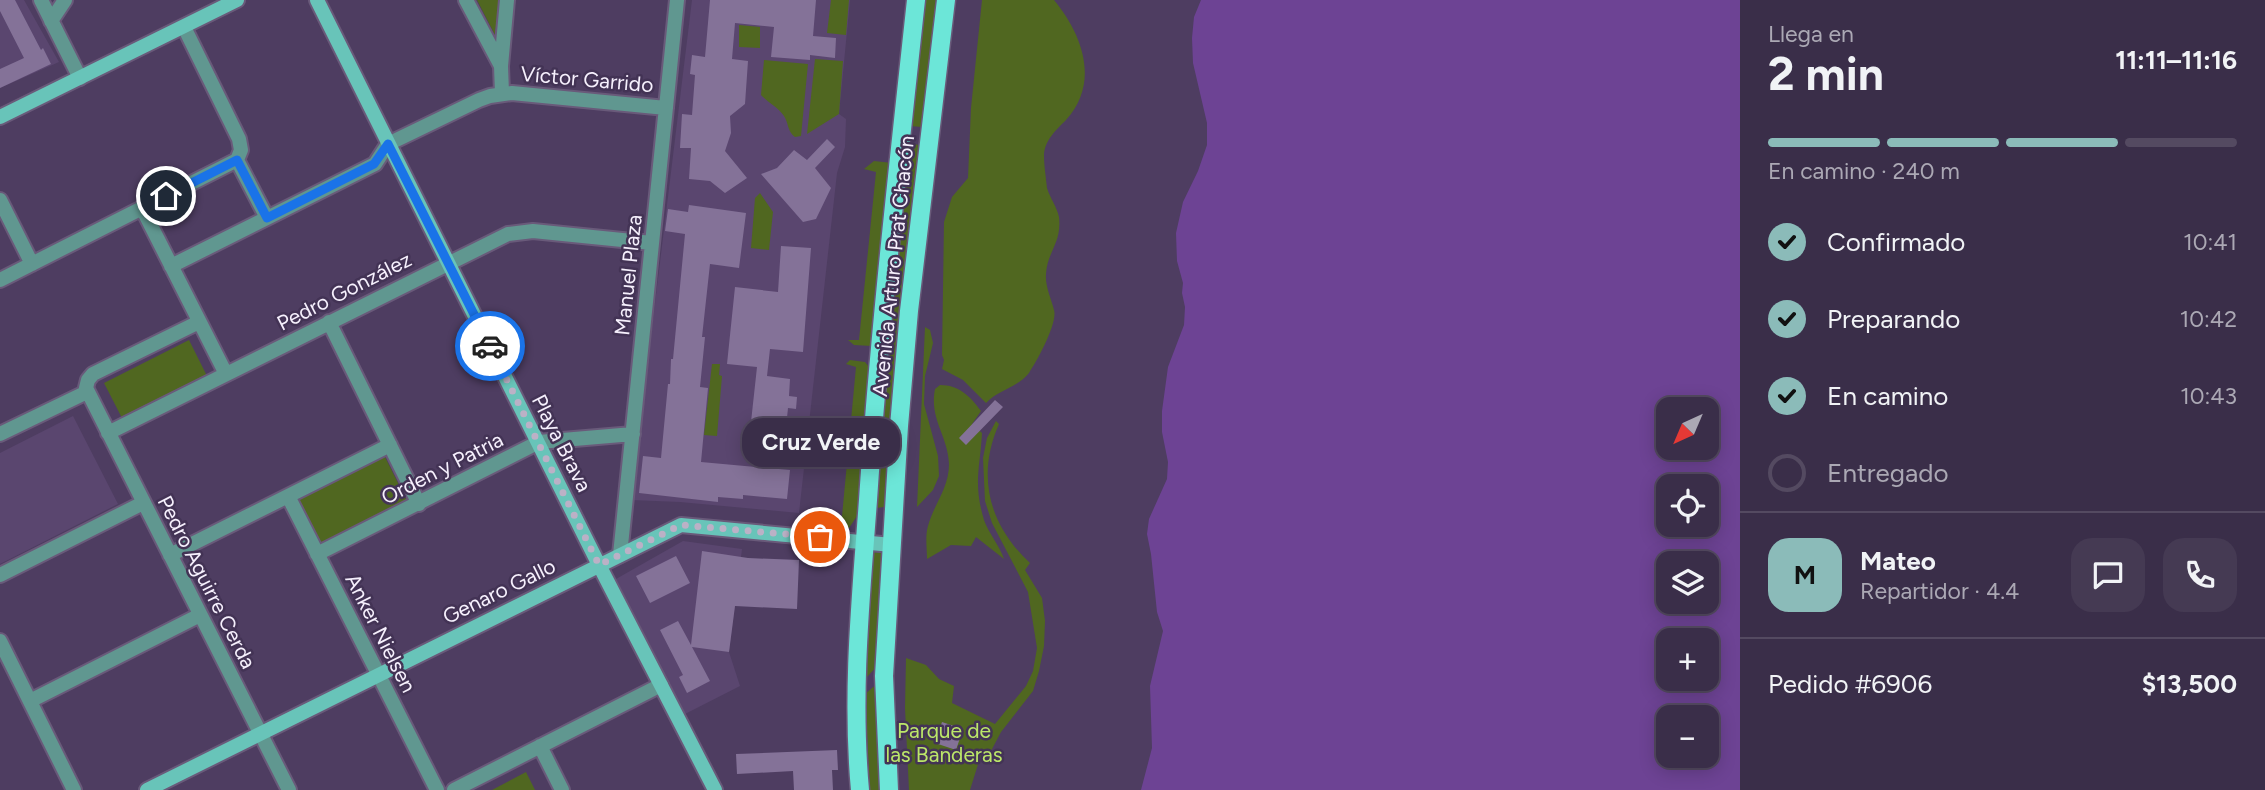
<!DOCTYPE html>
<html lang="es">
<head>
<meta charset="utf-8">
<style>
  :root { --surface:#3a2e49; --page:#453a53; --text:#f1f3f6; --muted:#aba8b4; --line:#544a61; --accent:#8bbbb9 }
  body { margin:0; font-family:Figtree,sans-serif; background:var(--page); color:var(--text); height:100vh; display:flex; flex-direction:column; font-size:26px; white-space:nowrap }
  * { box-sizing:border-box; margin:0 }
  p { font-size:23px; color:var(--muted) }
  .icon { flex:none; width:38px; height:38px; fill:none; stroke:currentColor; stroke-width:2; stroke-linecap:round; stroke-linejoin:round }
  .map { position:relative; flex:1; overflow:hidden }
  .drawer { display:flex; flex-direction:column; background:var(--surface); width:525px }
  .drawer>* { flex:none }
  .needle { width:46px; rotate:224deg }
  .fabs { position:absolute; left:1656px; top:397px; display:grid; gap:14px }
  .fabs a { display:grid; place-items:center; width:63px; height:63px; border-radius:14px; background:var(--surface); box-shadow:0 4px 18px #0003,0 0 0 2px var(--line); font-size:35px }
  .pin { position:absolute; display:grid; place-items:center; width:60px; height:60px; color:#fff; margin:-30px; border:4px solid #fff; border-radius:50%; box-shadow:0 2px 7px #0007 }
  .courier { position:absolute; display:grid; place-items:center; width:70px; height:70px; margin:-35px; border:5px solid #1a73e8; border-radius:50%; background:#fff; color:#222; box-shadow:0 2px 9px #0007 }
  .bubble { position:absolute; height:49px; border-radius:21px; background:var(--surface); box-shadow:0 4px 18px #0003,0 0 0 2px var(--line); font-size:23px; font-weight:700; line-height:49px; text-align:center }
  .headline em { font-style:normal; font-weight:700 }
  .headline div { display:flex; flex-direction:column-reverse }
  .headline { display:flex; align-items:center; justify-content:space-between; height:119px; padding:0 28px }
  h1 { font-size:46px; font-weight:700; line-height:52px }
  .bar { display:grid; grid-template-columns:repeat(4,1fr); gap:10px 7px; align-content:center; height:84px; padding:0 28px }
  .bar i { height:9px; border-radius:5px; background:var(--line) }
  .bar .current { background:var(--accent) }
  .bar p { grid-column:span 4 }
  .line { display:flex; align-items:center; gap:18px; padding:0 28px; border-top:2px solid var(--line) }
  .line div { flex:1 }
  .round { display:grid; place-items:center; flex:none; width:74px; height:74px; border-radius:21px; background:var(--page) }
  ol { padding:0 28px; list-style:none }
  li { display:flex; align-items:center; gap:21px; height:77px }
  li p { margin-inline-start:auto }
  li .icon { padding:7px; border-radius:50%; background:var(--accent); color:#111; stroke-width:4 }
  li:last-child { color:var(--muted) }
  li i { width:38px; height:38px; border:4px solid var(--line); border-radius:50% }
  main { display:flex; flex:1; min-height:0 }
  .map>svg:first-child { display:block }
  .built { fill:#5a466f }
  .green { fill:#506720 }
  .water { fill:#6d4394; fill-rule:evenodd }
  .building { fill:#847298 }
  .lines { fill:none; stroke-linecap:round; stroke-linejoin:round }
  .street-casing { stroke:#695a7a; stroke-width:18 }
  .secondary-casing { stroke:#695a7a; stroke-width:18 }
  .primary-casing { stroke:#695a7a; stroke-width:21 }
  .street { stroke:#609790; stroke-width:14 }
  .secondary { stroke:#68c4b9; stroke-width:14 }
  .primary { stroke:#6ce6d8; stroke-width:18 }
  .done { stroke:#bbb1c6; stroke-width:7; stroke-dasharray:0 12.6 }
  .route { stroke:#1a73e8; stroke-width:9 }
  .labels { text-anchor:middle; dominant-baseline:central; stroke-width:5; stroke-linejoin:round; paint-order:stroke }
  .street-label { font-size:21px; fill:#f6f0fd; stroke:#433355 }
  .park-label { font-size:21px; fill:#bce769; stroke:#433355 }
</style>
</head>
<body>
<main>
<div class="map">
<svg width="1740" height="790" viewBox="0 0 1740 790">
  <rect width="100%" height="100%" fill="#4e3d61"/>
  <!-- built -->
  <path class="built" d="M0,0h24l35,62 -59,26z
    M692,0h158l-11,114 7,5 -1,28 -8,26 -38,340 -119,-11 -49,-2z
    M73,416l45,88 -118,60v-111z
    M683,541l59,8 -13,103 11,34 -55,28 -69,-135z"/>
  <!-- green -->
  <path class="green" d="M477,0h22l-4,35z
    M831,0h18l-3,35 -19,-2z
    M924,0h13l-15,127 -12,-1z
    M982,0h72c29,35 46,83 12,120 -10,10 -22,21 -22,36 0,9 2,22 3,32 3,10 10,19 12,29 3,26 -12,35 -13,57 -1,12 5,24 8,36 4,13 -17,51 -25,63 -12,15 -31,17 -43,30l-23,-23 -21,-11 2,-9 -2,-5 2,-133 8,-25 16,-19 3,-70z
    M739,25l21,2v21l-21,-1z
    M815,59l28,2 -4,53 -32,20z
    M764,60l44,4 -7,72 -6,1c-8,-6 -6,-13 -11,-21 -6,-9 -16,-13 -23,-21z
    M912,143l6,2 3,6 -35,350 -2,6 -8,1 -3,-2 36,-361z
    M874,161l18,2 -20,183 -18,-1 -6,-5h11l17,-168 -12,-3z
    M760,193l13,19 -4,38 -18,-2 4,-50z
    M925,327l5,3 3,13 -8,33 -1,28 14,52 1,20 -6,14 -16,17z
    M189,340l19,38 -85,42 -19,-37z
    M850,360l15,2 5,6 -13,148 -8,12 -11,-1 -8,-7v-4h12l14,-149 -10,-3z
    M712,364h8l-1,11 3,1 -5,60 -13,-1z
    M940,385c19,0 30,11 41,26l-9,13 10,9c-2,36 -9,50 2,87 5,14 16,26 20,39l-28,-22 -5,9 -20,-1 -24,14c0,-10 -2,-23 1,-33 6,-22 21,-38 21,-62 -1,-28 -20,-45 -14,-75z
    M996,421l3,3c-23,52 -10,101 31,139l-5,7 17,28 3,23 -1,25 -5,25 -6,20 -32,41 -10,19 -11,7 -10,32h-61l-4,-82 1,-50 20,7 13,14 15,7 -2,17 43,21 31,-38 7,-15 4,-23 -9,-56 -36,-69 -7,-22 -2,-43 4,-20z
    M384,455l24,48 -88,45 -24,-48z
    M870,552l13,1 -4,111 -12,13 -2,-2z
    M878,683l5,107h-13l-5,-96z
    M526,772l9,18h-43z"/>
  <!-- water -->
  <path class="water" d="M1201,0h539v790h-599l11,-42 -2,-62 13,-55 -6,-19 -6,-58 -4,-20 2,-15 18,-40 1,-17 -6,-30v-21l6,-44 16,-42 1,-18 -3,-14 1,-10 -6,-22 -1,-28 7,-31 15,-31 9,-26v-22l-14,-60 -1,-25 2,-21zM1668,410h38v38h-38zM1668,486h38v39h-38zM1668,564h38v38h-38zM1668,640h38v39h-38zM1668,718h38v38h-38z"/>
  <!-- building -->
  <path class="building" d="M0,0h15l26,50 2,-2 8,16 -51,24v-19l24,-11 -24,-47z
    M710,0h106l-3,36 23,2 -1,20 -25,-3v5l-39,-3 3,-30 -39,-4 -3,36 16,2 -3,43 -15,12 1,17 -6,18 22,27 -22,15 -15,-12 -21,-2 2,-31h-11l2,-34 10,1 3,-40 -5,-1 2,-19 13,2z
    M827,139l8,8 -20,21 16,20 -15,31 -13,3 -42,-48 16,-6 17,-18 13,10z
    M689,205l57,8 -7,55 -29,-4 -8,73h3l-5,50 8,1 -7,74 89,8 -3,29 -44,-4v4l-25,-2v5l-79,-9 4,-37 18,2 7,-74h2l1,-25h2l12,-125 -20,-3 3,-22 20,3z
    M781,246l30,2 -8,104 -33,-3 -3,27 23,3 -1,17 8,1 -1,12 -8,-1 -4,39 -12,-1 3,-22 -24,-2 6,-55 -30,-3 8,-77 43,5z
    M995,400l8,7 -37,38 -7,-7z
    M787,437l13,2 -3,22 -14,-2z
    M702,551l46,7 51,2 -2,49 -62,-3 -6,46 -37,-5 18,34 -23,12 -8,-16 4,-2 -23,-45 18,-9 13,24z
    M676,556l14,27 -40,20 -14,-27z
    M942,722l21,7 -7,21 -21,-7z
    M837,750l1,20h-6l1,20h-39l-1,-19 -56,3 -1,-20z"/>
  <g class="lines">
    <defs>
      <path id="street" d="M41,0l39,78
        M466,0l35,66
        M51,21l14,-21
        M184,27l55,112 2,11 -4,10 30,58
        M502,93l-1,-27 6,-66
        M0,200l32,64
        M142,208l84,166
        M171,266l204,-102 13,-20 91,-44 11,-4 22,-3 154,15
        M0,280l237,-120
        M199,322l-106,52 -5,6 -2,8 203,402
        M329,322l90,182
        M108,433l400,-199 25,-3 119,12
        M0,434l87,-42
        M288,496l149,294
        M317,554l222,-112 94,-8
        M170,555l220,-110
        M620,555l57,-555
        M0,575l143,-72
        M0,641l74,149
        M30,701l170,-86
        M540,746l22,44
        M454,790l207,-105"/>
      <path id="secondary" d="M317,0l282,565 116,225
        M0,117l237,-117
        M147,790l534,-265 211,20"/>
      <path id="primary" d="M860,790c-9,-97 1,-194 8,-290 11,-167 30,-333 48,-500
        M889,790l-5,-114 15,-250 10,-115 37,-311"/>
    </defs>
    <!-- street casing -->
    <use href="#street" class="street-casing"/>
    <!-- secondary casing -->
    <use href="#secondary" class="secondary-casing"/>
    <!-- primary casing -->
    <use href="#primary" class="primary-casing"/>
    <!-- street -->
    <use href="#street" class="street"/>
    <!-- secondary -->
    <use href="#secondary" class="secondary"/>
    <!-- primary -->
    <use href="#primary" class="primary"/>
  </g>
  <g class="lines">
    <!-- done -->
    <path class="done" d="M490,346l109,219 82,-40 139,12"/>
    <!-- route -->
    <path class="route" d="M166,196l71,-36 30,58 107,-54 14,-20 102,202"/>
  </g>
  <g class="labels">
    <!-- street labels -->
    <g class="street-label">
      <text transform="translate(587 79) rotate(5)">Víctor Garrido</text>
      <text transform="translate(893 266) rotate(-84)">Avenida Arturo Prat Chacón</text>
      <text transform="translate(628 275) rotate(-84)">Manuel Plaza</text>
      <text transform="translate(344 291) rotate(-27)">Pedro González</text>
      <text transform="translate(562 443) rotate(63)">Playa Brava</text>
      <text transform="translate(442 468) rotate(-27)">Orden y Patria</text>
      <text transform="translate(207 582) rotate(63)">Pedro Aguirre Cerda</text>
      <text transform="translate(499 591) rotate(-26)">Genaro Gallo</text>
      <text transform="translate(381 633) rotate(63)">Anker Nielsen</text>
    </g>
    <!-- park labels -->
    <g class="park-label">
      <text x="944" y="730">Parque de<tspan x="944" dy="24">las Banderas</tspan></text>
    </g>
  </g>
</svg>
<div class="fabs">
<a><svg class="needle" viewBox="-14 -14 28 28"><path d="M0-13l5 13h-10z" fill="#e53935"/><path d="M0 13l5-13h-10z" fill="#aba8b4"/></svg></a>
<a><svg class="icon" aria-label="locate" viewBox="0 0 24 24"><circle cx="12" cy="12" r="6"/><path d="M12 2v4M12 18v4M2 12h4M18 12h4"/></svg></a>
<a><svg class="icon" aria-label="layers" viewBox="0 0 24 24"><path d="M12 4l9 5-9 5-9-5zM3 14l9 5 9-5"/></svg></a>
<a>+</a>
<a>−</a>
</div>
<div class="pin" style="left:820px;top:537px;background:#ea580c"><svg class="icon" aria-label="bag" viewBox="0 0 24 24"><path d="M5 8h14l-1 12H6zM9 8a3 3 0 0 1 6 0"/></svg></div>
<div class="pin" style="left:166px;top:196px;background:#1f2937"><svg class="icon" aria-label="home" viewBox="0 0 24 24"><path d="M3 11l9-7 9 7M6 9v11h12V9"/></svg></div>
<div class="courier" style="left:490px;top:346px"><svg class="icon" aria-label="car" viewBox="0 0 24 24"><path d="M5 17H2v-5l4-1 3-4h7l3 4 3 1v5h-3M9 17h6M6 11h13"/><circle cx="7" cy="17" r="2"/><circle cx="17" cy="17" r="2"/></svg></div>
<div class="bubble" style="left:742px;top:418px;width:158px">Cruz Verde</div>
</div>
<section class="drawer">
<div class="headline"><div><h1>2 min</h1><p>Llega en</p></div><em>11:11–11:16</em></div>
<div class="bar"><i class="current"></i><i class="current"></i><i class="current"></i><i></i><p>En camino · 240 m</p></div>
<ol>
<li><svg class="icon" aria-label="check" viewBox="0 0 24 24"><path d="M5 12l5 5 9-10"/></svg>Confirmado<p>10:41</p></li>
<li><svg class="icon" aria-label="check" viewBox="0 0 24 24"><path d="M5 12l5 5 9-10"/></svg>Preparando<p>10:42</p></li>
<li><svg class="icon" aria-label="check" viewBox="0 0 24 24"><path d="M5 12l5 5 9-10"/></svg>En camino<p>10:43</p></li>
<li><i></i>Entregado</li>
</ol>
<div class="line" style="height:126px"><b class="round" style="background:var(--accent);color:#111">M</b><div><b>Mateo</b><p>Repartidor · 4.4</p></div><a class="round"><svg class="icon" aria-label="chat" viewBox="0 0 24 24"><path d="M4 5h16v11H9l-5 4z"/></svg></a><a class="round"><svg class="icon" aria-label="phone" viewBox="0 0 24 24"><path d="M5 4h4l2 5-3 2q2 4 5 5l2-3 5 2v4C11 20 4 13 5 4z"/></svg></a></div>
<div class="line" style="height:91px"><div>Pedido #6906</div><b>$13,500</b></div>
</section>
</main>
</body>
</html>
